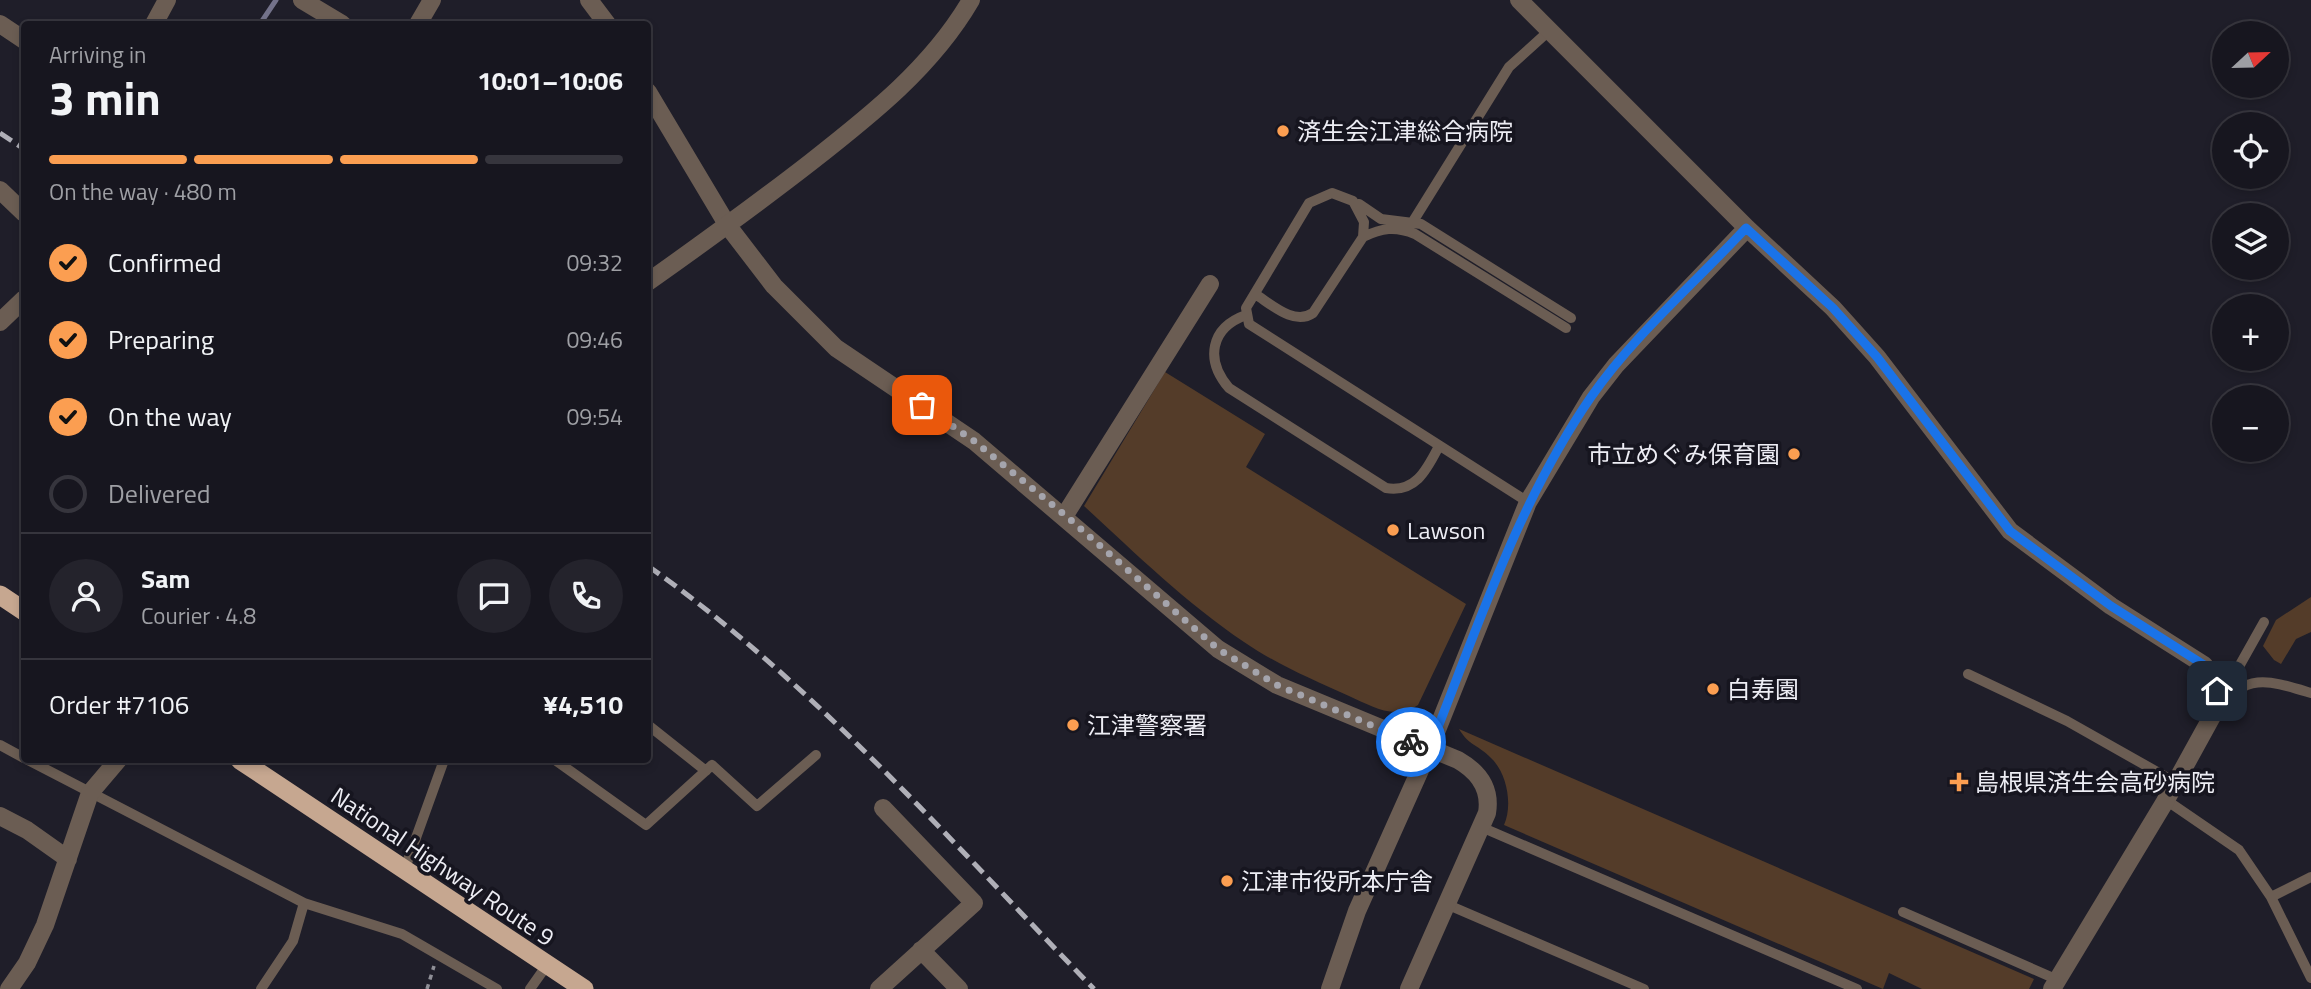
<!DOCTYPE html>
<html lang="en">
<head>
<meta charset="utf-8">
<style>
  :root { --surface:#17161f; --page:#24232c; --text:#f1f3f6; --muted:#9e9fa4; --line:#36353d; --accent:#fb9e51 }
  body { margin:0; font-family:"Titillium Web","Noto Sans JP",sans-serif; background:var(--page); color:var(--text); height:100vh; display:flex; flex-direction:column; font-size:26px; white-space:nowrap }
  * { box-sizing:border-box; margin:0 }
  p { font-size:23px; color:var(--muted) }
  .icon { flex:none; width:38px; height:38px; fill:none; stroke:currentColor; stroke-width:2; stroke-linecap:round; stroke-linejoin:round }
  .map { position:relative; flex:1; overflow:hidden }
  .details { position:absolute; left:21px; top:21px; width:630px; height:742px; display:flex; flex-direction:column; background:var(--surface); border-radius:7px; box-shadow:0 4px 10px #0003,0 0 0 2px var(--line) }
  .details>* { flex:none }
  .needle { width:46px; rotate:68deg }
  .buttons { position:absolute; left:2212px; top:21px; display:grid; gap:14px }
  .buttons a { display:grid; place-items:center; width:77px; height:77px; border-radius:50%; background:var(--surface); box-shadow:0 4px 10px #0003,0 0 0 2px var(--line); font-size:35px }
  .pin { position:absolute; display:grid; place-items:center; width:60px; height:60px; color:#fff; margin:-30px; border-radius:14px; box-shadow:0 4px 10px #0006 }
  .courier { position:absolute; display:grid; place-items:center; width:70px; height:70px; margin:-35px; border:5px solid #1a73e8; border-radius:50%; background:#fff; color:#222; box-shadow:0 2px 9px #0007 }
  .overview em { font-style:normal; font-weight:700 }
  .overview div { display:flex; flex-direction:column-reverse }
  .overview { display:flex; align-items:center; justify-content:space-between; height:119px; padding:0 28px }
  h1 { font-size:46px; font-weight:700; line-height:52px }
  .bar { display:grid; grid-template-columns:repeat(4,1fr); gap:10px 7px; align-content:center; height:84px; padding:0 28px }
  .bar i { height:9px; border-radius:5px; background:var(--line) }
  .bar .current { background:var(--accent) }
  .bar p { grid-column:span 4 }
  .line { display:flex; align-items:center; gap:18px; padding:0 28px; border-top:2px solid var(--line) }
  .line div { flex:1 }
  .round { display:grid; place-items:center; flex:none; width:74px; height:74px; border-radius:37px; background:var(--page) }
  ol { padding:0 28px; list-style:none }
  li { display:flex; align-items:center; gap:21px; height:77px }
  li p { margin-inline-start:auto }
  li .icon { padding:7px; border-radius:50%; background:var(--accent); color:#111; stroke-width:4 }
  li:last-child { color:var(--muted) }
  li i { width:38px; height:38px; border:4px solid var(--line); border-radius:50% }
  .map>svg:first-child { display:block }
  .green { fill:#543c29 }
  .lines { fill:none; stroke-linecap:round; stroke-linejoin:round }
  .stream { stroke:#73728a; stroke-width:5 }
  .path { stroke:#8f8f97; stroke-width:3.5; stroke-dasharray:5 5; stroke-linecap:butt }
  .service { stroke:#6b5d53; stroke-width:10 }
  .minor { stroke:#6b5d53; stroke-width:18 }
  .tertiary { stroke:#6b5d53; stroke-width:18 }
  .trunk { stroke:#c6a790; stroke-width:19 }
  .rail { stroke:#afafb7; stroke-width:5; stroke-dasharray:14 7; stroke-linecap:butt }
  .done { stroke:#a5a5ad; stroke-width:7; stroke-dasharray:0 12.6 }
  .route { stroke:#1a73e8; stroke-width:9 }
  .poi-dot { fill:#fb9e51; stroke:#16151f; stroke-width:2.5 }
  .labels { text-anchor:middle; dominant-baseline:central; stroke-width:7; stroke-linejoin:round; paint-order:stroke }
  .poi-label { font-size:24px; fill:#ededf4; stroke:#16151f; text-anchor:start }
  .street-label { font-size:24px; fill:#ededf4; stroke:#16151f }
</style>
</head>
<body>
<div class="map">
<svg width="2311" height="989" viewBox="0 0 2311 989">
  <rect width="100%" height="100%" fill="#1f1e29"/>
  <!-- green -->
  <path class="green" d="M1165,372l100,62 -19,33 220,137 -48,101c-24,16 -46,1 -69,-9 -36,-16 -73,-32 -105,-54 -58,-39 -109,-89 -160,-136z
    M2311,597v35l-15,7 -15,25 -7,-4 -11,-14 13,-26z
    M1459,729l575,250 -5,10h-107l-33,-16 -6,16 -379,-164c9,-20 3,-52 -13,-67 -12,-13 -22,-12 -32,-29z"/>
  <g class="lines">
    <!-- stream -->
    <path class="stream" d="M260,24l16,-24"/>
    <!-- path -->
    <path class="path" d="M427,989l7,-23"/>
    <!-- service -->
    <path class="service" d="M1359,204l22,15 40,5 150,94
      M1412,223l97,-156 41,-37
      M1363,237c19,-9 32,-11 52,-3l151,94
      M1255,294c16,10 39,32 58,19l50,-76 1,-15 -11,-21 -21,-8 -23,10 -63,105 3,16 279,178
      M1246,315c-36,13 -41,45 -17,73l157,100c30,5 41,-19 53,-42
      M1968,674l99,47 108,61
      M2223,695l41,-73
      M2216,710c31,-38 52,-30 95,-17
      M648,725l58,46
      M0,745l24,13
      M28,760l276,143 98,31 95,55
      M555,760l91,65 66,-60 45,41 59,-51
      M2166,800l73,50 32,47 40,81
      M1481,827l376,162
      M404,871l40,-111
      M2271,897l40,-20
      M1446,904l198,85
      M1903,912l155,68
      M261,989l32,-48 11,-38
      M530,989l17,-24"/>
    <!-- minor -->
    <path class="minor" d="M302,0l40,24
      M589,0l18,24
      M0,24l24,16
      M154,24l13,-24
      M418,24l14,-24
      M648,92l80,134
      M0,190l24,23
      M0,322l24,-23
      M1065,515l145,-231
      M2166,800l49,-89
      M0,816l27,14 41,29
      M921,950l38,39
      M9,989l18,-26 18,-38 45,-132 28,-33
      M879,989l95,-86 -91,-95"/>
    <!-- tertiary -->
    <path class="tertiary" d="M1519,0l228,228 86,80 44,49 133,174 101,75 93,59c12,15 12,27 11,46
      M728,226l46,60 62,62 138,93 244,208 59,36 181,75c21,12 33,29 29,53l-78,176
      M648,282c55,-39 109,-78 163,-120 60,-47 121,-95 160,-162
      M1330,989l27,-78 72,-161 99,-248 63,-105 25,-32 131,-137
      M2052,989l114,-189"/>
    <!-- trunk -->
    <path class="trunk" d="M0,595l24,16
      M240,760l344,229"/>
    <!-- rail -->
    <path class="rail" d="M0,133l24,16
      M648,566c167,118 304,277 446,423"/>
  </g>
  <g class="lines">
    <!-- done -->
    <path class="done" d="M922,405l52,36 91,74 153,134 59,36 134,57"/>
    <!-- route -->
    <path class="route" d="M1411,742l18,8c48,-120 88,-246 162,-353 43,-62 104,-114 155,-169l87,80 44,49 133,174 101,75 93,59 9,11 4,15"/>
  </g>
  <!-- markers -->
  <g class="poi-dot">
    <circle cx="1283" cy="131" r="7"/>
    <circle cx="1794" cy="454" r="7"/>
    <circle cx="1393" cy="530" r="7"/>
    <circle cx="1713" cy="689" r="7"/>
    <circle cx="1073" cy="725" r="7"/>
    <path d="M1955.5 771.5h7v7h7v7h-7v7h-7v-7h-7v-7h7z"/>
    <circle cx="1227" cy="881" r="7"/>
  </g>
  <g class="labels">
    <!-- poi labels -->
    <g class="poi-label">
      <text x="1297" y="131">済生会江津総合病院</text>
      <text x="1780" y="454" text-anchor="end">市立めぐみ保育園</text>
      <text x="1407" y="530">Lawson</text>
      <text x="1727" y="689">白寿園</text>
      <text x="1087" y="725">江津警察署</text>
      <text x="1975" y="782">島根県済生会高砂病院</text>
      <text x="1241" y="881">江津市役所本庁舎</text>
    </g>
    <!-- street labels -->
    <g class="street-label">
      <text transform="translate(443 866) rotate(34)">National Highway Route 9</text>
    </g>
  </g>
</svg>
<div class="buttons">
<a><svg class="needle" viewBox="-14 -14 28 28"><path d="M0-13l5 13h-10z" fill="#e53935"/><path d="M0 13l5-13h-10z" fill="#9e9fa4"/></svg></a>
<a><svg class="icon" aria-label="locate" viewBox="0 0 24 24"><circle cx="12" cy="12" r="6"/><path d="M12 2v4M12 18v4M2 12h4M18 12h4"/></svg></a>
<a><svg class="icon" aria-label="layers" viewBox="0 0 24 24"><path d="M12 4l9 5-9 5-9-5zM3 14l9 5 9-5"/></svg></a>
<a>+</a>
<a>−</a>
</div>
<div class="pin" style="left:922px;top:405px;background:#ea580c"><svg class="icon" aria-label="bag" viewBox="0 0 24 24"><path d="M5 8h14l-1 12H6zM9 8a3 3 0 0 1 6 0"/></svg></div>
<div class="pin" style="left:2217px;top:691px;background:#1f2937"><svg class="icon" aria-label="home" viewBox="0 0 24 24"><path d="M3 11l9-7 9 7M6 9v11h12V9"/></svg></div>
<div class="courier" style="left:1411px;top:742px"><svg class="icon" aria-label="bike" viewBox="0 0 24 24"><circle cx="6" cy="16" r="4"/><circle cx="18" cy="16" r="4"/><path d="M6 16l4-8h5l3 8M10 8l3 8H6M13 5h3"/></svg></div>
<section class="details">
<div class="overview"><div><h1>3 min</h1><p>Arriving in</p></div><em>10:01–10:06</em></div>
<div class="bar"><i class="current"></i><i class="current"></i><i class="current"></i><i></i><p>On the way · 480 m</p></div>
<ol>
<li><svg class="icon" aria-label="check" viewBox="0 0 24 24"><path d="M5 12l5 5 9-10"/></svg>Confirmed<p>09:32</p></li>
<li><svg class="icon" aria-label="check" viewBox="0 0 24 24"><path d="M5 12l5 5 9-10"/></svg>Preparing<p>09:46</p></li>
<li><svg class="icon" aria-label="check" viewBox="0 0 24 24"><path d="M5 12l5 5 9-10"/></svg>On the way<p>09:54</p></li>
<li><i></i>Delivered</li>
</ol>
<div class="line" style="height:126px"><a class="round"><svg class="icon" aria-label="person" viewBox="0 0 24 24"><circle cx="12" cy="8" r="4"/><path d="M4 21q1-7 8-7t8 7"/></svg></a><div><b>Sam</b><p>Courier · 4.8</p></div><a class="round"><svg class="icon" aria-label="chat" viewBox="0 0 24 24"><path d="M4 5h16v11H9l-5 4z"/></svg></a><a class="round"><svg class="icon" aria-label="phone" viewBox="0 0 24 24"><path d="M5 4h4l2 5-3 2q2 4 5 5l2-3 5 2v4C11 20 4 13 5 4z"/></svg></a></div>
<div class="line" style="height:91px"><div>Order #7106</div><b>¥4,510</b></div>
</section>
</div>
</body>
</html>
